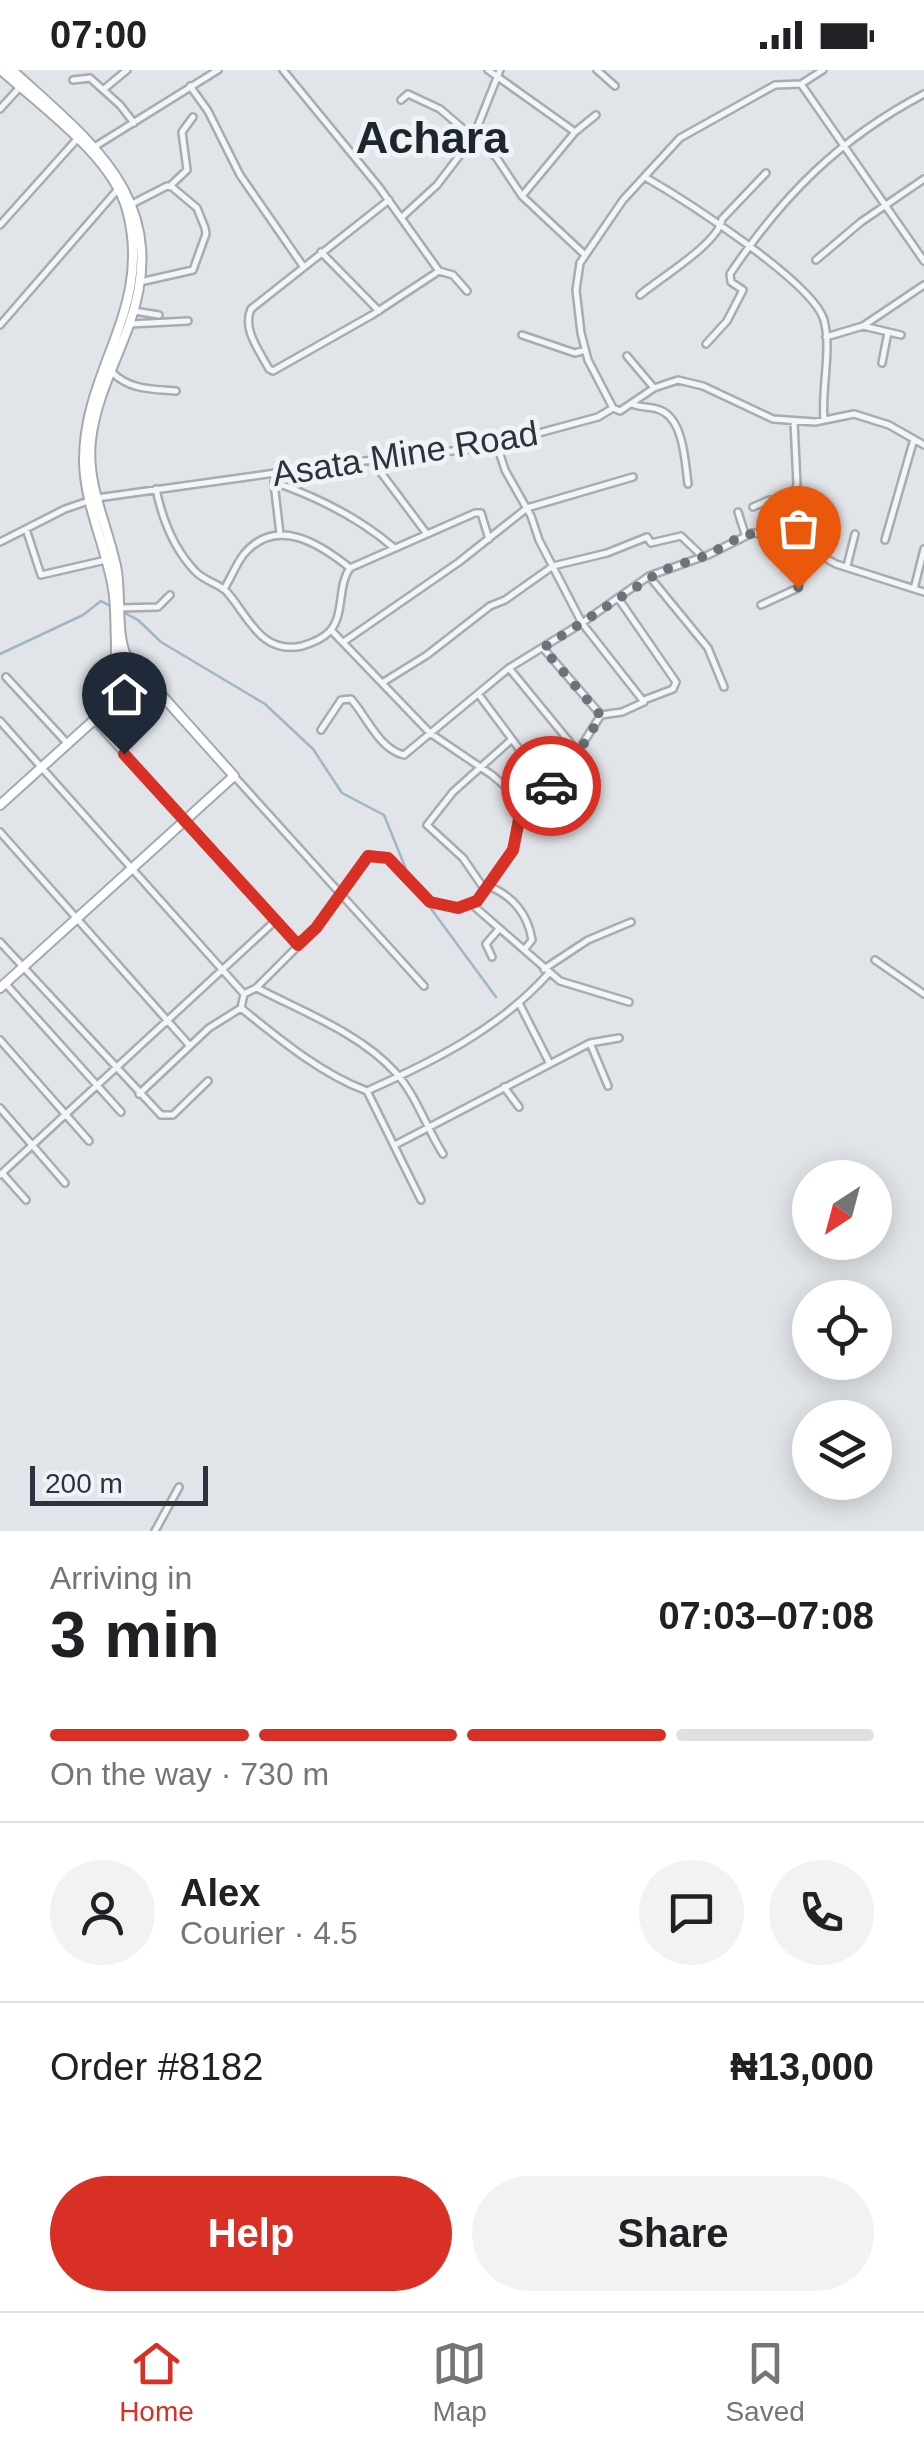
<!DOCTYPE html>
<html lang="en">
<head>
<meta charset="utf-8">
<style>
  :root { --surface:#fff; --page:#f2f2f2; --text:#202124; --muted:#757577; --line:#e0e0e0; --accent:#d93025 }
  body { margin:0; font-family:Arial,sans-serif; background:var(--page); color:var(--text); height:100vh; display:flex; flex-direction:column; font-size:38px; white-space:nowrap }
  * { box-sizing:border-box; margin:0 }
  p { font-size:32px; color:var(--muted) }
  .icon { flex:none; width:55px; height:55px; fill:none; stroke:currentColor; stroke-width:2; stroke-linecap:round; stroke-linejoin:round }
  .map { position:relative; height:1461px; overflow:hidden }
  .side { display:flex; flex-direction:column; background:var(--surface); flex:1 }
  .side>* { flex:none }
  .needle { width:65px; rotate:216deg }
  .tools { position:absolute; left:792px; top:1090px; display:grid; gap:20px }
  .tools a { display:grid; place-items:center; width:100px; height:100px; border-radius:50%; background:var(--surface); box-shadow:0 5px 25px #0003; font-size:50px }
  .scale { position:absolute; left:30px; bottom:25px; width:178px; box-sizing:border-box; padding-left:10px; border:5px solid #2b343e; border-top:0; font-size:28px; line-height:35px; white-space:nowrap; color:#2b343e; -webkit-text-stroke:8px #f0f3f6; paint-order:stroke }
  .pin { position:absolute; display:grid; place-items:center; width:85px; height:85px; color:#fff; margin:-102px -42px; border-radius:50% 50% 50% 0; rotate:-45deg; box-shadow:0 0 10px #0007 }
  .pin .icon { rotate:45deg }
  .courier { position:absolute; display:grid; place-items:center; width:100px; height:100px; margin:-50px; border:8px solid #d93025; border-radius:50%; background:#fff; color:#222; box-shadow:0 2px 12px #0007 }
  .overview em { font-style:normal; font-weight:700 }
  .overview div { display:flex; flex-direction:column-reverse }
  .overview { display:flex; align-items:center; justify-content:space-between; height:170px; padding:0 50px }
  h1 { font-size:65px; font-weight:700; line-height:75px }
  .bar { display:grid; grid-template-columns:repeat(4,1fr); gap:15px 10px; align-content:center; height:120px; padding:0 50px }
  .bar i { height:12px; border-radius:8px; background:var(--line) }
  .bar .on { background:var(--accent) }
  .bar p { grid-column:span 4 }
  .line { display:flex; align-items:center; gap:25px; padding:0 50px; border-top:2px solid var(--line) }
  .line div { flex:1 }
  .round { display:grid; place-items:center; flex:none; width:105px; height:105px; border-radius:52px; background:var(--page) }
  .primary-button { display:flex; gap:20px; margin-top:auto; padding:20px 50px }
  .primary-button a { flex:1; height:115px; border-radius:60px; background:var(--accent); color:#fff; font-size:40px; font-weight:700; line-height:115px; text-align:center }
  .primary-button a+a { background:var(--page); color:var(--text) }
  .status { display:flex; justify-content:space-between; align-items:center; height:70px; padding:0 50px; background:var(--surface); direction:ltr }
  .status svg { height:28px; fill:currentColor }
  .tab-bar { display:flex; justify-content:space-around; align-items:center; height:140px; border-top:2px solid var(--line); background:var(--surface); font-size:28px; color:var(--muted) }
  .tab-bar a { display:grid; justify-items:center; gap:5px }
  .tab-bar .on { color:var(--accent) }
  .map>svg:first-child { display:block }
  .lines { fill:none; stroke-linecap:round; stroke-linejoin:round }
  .stream { stroke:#9fb6c4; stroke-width:2.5 }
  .minor-casing { stroke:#a7acb2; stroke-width:10 }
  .primary-casing { stroke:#a1aab2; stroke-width:12 }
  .minor { stroke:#f3f5f7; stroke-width:5 }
  .primary { stroke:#fff; stroke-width:8 }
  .done { stroke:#6b727a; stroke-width:10; stroke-dasharray:0 18 }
  .route { stroke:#d93025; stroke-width:12 }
  .labels { text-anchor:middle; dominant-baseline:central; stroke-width:10; stroke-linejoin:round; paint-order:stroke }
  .street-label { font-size:35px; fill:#2b343e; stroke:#f0f3f6 }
  .district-label { font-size:45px; font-weight:bold; fill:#1d252f; stroke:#f0f3f6 }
</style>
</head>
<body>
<div class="status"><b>07:00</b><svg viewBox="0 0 49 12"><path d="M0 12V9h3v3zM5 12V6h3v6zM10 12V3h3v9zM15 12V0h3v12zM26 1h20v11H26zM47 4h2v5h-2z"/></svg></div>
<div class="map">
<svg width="924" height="1461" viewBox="0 0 924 1461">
  <rect width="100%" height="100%" fill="#e1e4e8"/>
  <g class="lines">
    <!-- stream -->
    <path class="stream" d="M121,541l17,9 23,22 104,62 48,45 29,44 42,22 26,64
      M0,584l83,-39 18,-14 13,7
      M426,832l70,95"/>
    <defs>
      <path id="minor" d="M283,0l96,117 60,84 14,4 14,16
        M488,0l87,62
        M597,0l18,16
        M73,10l17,-2 30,27 14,18
        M801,14l123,177
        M190,16l18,25 32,64 63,91
        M104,19l23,-19
        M401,30l7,-6 32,15 56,48 26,39 63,59
        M0,39l20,-22
        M91,79l127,-79
        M645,107c38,22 168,105 179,143 8,31 -3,68 0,100
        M170,116l17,-16 -5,-38 11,-15
        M522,126l53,-64 21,-17
        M389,130l-138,109c-9,20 8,41 18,60l4,2 99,-56 67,-44
        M132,134l35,-18 5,1 25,21 8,20 1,6 -13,36 -53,12
        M401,148l36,-33 36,-47 27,-68
        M0,155l78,-87
        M321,182l58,59
        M816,190l45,-38 63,-43
        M640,225c20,-17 79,-52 82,-76l44,-46
        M134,241l25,4
        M130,254l58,-3
        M0,255l119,-137
        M863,256l38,9
        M522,265l53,18 10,-3
        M826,267l37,-11 61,-41
        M706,274l21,-23 16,-31 -12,-8 -1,-8c53,-79 109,-135 194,-180
        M627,286l27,32
        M882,293l6,-31
        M112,302c17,18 40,17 64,19
        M632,334c9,4 16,2 25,5 27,7 28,53 31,75
        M613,338l-25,-48 -7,-27 -5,-43 4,-27 43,-63 57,-62 95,-53 26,-1 22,-14
        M497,375l8,25 26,46 8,24 43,83 67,-47 59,-21 44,-22 34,3 50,28 88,28
        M377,390l2,10 48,64
        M274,412c43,15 84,35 119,65
        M274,413l6,51
        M156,419c6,29 18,60 39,82 9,10 23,12 32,21 22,25 34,63 75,54 10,-3 20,-7 27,-14 16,-16 8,-46 21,-64l125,-55h6l8,26
        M753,437l16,-7 25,1
        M738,442l7,22
        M26,459l15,46 65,-15
        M885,470l29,-101
        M0,472l65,-33 32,-11 250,-35 140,-16 111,-30 15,-9 7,3 34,-23 24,-8 25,6 70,33 42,3 39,-8 35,11 35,20
        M847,496l8,-32
        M649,506l59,72 16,39
        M224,519c7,-11 12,-25 20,-35 32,-38 75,-11 106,14
        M914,519l10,-40
        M618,528l58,84 -3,7 -29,11
        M761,535l37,-17 3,-9 -15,-51 11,-44 -3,-62
        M121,538l37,-1 12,-12
        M345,571l114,-79 68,-54 106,-31
        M543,578l58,67
        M509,598l68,83
        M6,607l62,67
        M382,613l45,-28 63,-49 15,-6 48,-34 54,-13 40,-16 4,6 30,-7 22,21
        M479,625l47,63
        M94,650l204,225
        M0,651l244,273
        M321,660l20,-30 10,-1c16,18 28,50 53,56l105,-87 73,-45 62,79 -22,10 -21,3 -37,58 -41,31
        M234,706l190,210
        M0,762l190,214
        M488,816c24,9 40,28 44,54l-8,10
        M485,820l-22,-32 -36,-33 26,-33 58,-52
        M477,831l-1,7 84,73 69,21
        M0,872l161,173h12l35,-34
        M492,887l-6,-13 13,-15
        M875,890l49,34
        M544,899l44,-29 43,-18
        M5,913l116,129
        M257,918c46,24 103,45 139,85 20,22 31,56 47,81
        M520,935l29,57
        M241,938c37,30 80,66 126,83l54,109
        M0,970l89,101
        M590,973l29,-5
        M504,1017l15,20
        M367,1021c67,-30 132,-62 182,-118
        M139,1024l70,-66 32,-20 3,-14 12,-6 60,-60 52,-72 20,2 41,43 29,7 19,-7 36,-52 8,-49 -29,-25 -62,-42 -99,-103
        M0,1038l65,75
        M395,1075l195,-102 18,43
        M2,1103l24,27
        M0,1105l275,-254
        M155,1461l24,-44"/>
      <path id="primary" d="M0,735l94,-85c20,-23 22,-48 22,-78 -1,-18 0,-36 -3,-53 -7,-43 -28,-83 -29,-127 -1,-93 70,-153 43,-252 -14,-53 -86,-104 -126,-140
        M0,918l234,-212c-25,-28 -51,-57 -76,-85 -10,-11 -24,-22 -31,-34 -12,-22 -5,-65 -11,-91 -9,-42 -30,-82 -25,-126 5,-42 24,-76 38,-115 44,-124 -36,-181 -117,-255"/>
    </defs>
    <!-- minor casing -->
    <use href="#minor" class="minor-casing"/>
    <!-- primary casing -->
    <use href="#primary" class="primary-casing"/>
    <!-- minor -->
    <use href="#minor" class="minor"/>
    <!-- primary -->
    <use href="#primary" class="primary"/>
  </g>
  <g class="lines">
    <!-- done -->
    <path class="done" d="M551,716l22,-25 28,-45 -58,-68 118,-77 47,-16 37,-21 41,2 15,43 -3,9"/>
    <!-- route -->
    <path class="route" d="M124,684l174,191 18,-17 52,-72 20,2 42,44 28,6 19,-7 36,-51 9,-45 29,-19"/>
  </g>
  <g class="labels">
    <!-- street labels -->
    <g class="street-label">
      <text transform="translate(405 383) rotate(-9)">Asata Mine Road</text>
    </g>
    <!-- district labels -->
    <g class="district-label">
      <text x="432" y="67">Achara</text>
    </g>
  </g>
</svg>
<div class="tools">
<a><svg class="needle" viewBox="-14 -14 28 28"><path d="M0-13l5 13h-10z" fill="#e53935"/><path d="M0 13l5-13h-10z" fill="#757577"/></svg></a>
<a><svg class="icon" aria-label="locate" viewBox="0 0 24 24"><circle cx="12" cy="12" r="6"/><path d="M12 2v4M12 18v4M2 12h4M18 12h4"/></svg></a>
<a><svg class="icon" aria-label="layers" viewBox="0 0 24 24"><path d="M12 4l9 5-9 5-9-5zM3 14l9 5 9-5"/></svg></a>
</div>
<div class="scale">200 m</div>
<div class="pin" style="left:798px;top:518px;background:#ea580c"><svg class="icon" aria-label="bag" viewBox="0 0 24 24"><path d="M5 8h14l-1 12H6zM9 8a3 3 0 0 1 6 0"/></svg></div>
<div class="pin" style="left:124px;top:684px;background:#1f2937"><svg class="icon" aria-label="home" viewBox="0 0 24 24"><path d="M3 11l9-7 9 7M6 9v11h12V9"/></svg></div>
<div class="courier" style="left:551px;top:716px"><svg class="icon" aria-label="car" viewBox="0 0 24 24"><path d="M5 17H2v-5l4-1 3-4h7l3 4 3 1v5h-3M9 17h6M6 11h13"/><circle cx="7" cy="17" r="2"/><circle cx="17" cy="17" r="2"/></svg></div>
</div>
<section class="side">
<div class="overview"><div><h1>3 min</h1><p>Arriving in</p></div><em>07:03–07:08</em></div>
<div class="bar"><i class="on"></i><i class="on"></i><i class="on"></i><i></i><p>On the way · 730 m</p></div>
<div class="line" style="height:180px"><a class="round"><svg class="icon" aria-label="person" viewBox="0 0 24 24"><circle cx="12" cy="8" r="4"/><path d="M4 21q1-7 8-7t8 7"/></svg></a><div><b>Alex</b><p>Courier · 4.5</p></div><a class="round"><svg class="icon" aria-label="chat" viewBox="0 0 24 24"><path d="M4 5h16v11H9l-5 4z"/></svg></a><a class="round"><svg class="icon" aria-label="phone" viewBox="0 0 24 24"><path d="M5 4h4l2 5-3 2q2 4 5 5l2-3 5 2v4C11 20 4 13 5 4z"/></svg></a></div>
<div class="line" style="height:130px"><div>Order #8182</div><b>₦13,000</b></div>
<div class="primary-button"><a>Help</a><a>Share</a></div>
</section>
<nav class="tab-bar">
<a class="on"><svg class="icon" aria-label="home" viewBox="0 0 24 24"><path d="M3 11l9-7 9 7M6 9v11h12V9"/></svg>Home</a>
<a><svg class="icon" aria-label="map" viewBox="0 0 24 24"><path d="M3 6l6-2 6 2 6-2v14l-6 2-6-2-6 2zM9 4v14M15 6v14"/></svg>Map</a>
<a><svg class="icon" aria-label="saved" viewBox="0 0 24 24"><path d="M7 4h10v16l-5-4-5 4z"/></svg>Saved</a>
</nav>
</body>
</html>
